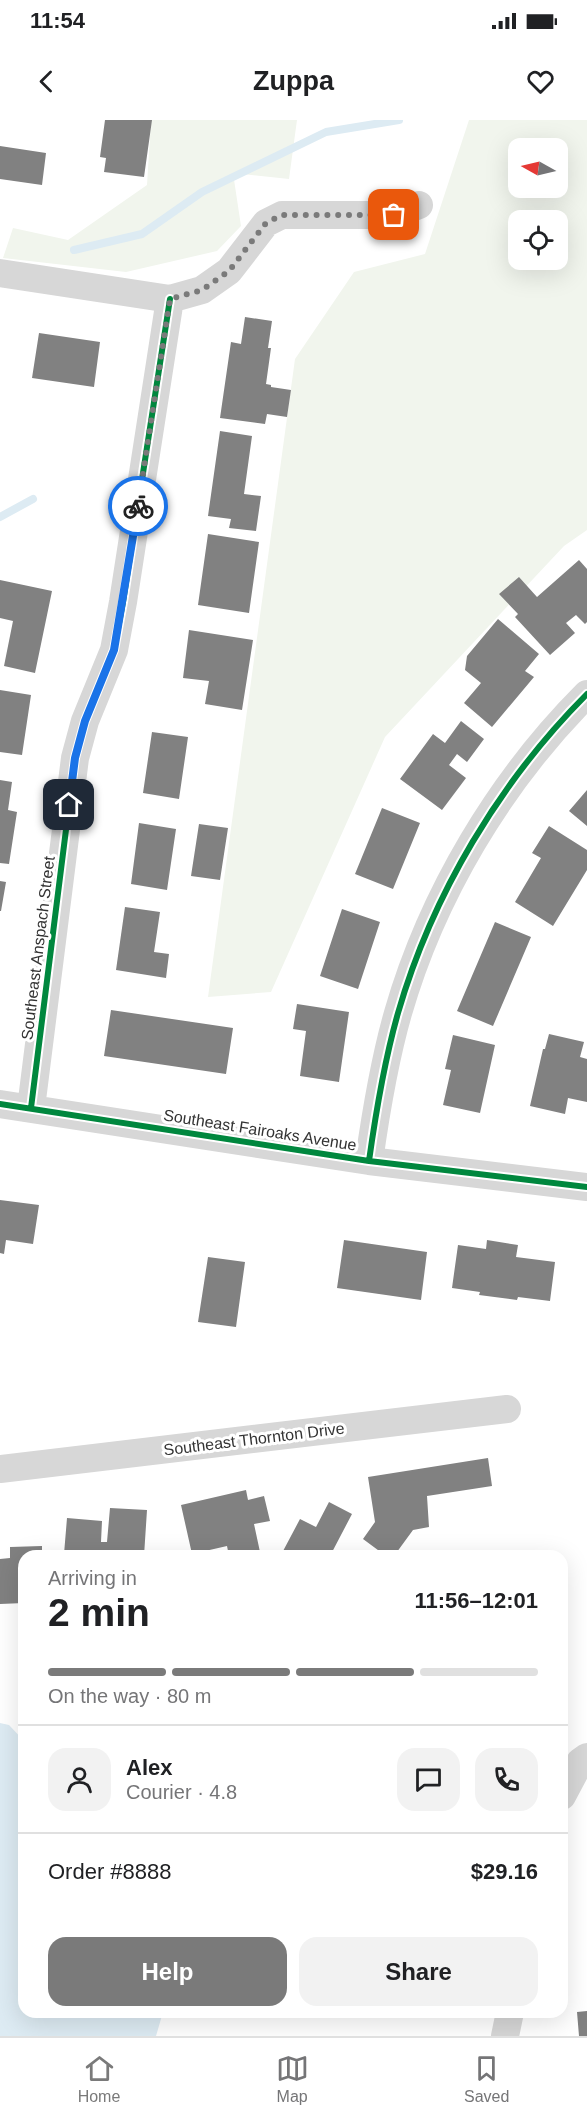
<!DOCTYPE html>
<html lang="en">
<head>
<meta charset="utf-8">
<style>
  :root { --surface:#fff; --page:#f2f2f2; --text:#202124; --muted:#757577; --line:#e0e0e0; --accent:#7a7a7a }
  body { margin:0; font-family:Helvetica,sans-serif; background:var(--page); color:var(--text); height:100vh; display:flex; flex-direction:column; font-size:22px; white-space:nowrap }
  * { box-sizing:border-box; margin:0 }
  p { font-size:20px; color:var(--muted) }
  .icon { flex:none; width:33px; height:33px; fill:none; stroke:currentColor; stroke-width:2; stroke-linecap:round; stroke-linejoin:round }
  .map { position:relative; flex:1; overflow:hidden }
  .panel { position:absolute; left:18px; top:1430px; width:550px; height:468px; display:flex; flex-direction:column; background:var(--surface); border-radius:18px; box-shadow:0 6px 24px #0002 }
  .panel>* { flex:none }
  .needle { width:39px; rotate:278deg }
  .tools { position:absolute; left:508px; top:18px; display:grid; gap:12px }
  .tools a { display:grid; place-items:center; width:60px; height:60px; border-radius:12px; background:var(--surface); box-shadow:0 6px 24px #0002; font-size:30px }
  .pin { position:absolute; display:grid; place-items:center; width:51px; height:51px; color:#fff; margin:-26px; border-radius:12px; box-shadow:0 3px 9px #0006 }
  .courier { position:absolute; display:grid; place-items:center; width:60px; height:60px; margin:-30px; border:4px solid #1a73e8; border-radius:50%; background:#fff; color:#222; box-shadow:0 2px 8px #0007 }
  .headline em { font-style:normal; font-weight:800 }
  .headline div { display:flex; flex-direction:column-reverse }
  .headline { display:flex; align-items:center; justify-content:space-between; height:102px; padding:0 30px }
  h1 { font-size:39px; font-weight:800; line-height:45px }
  .bar { display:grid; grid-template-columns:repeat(4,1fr); gap:9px 6px; align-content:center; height:72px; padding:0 30px }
  .bar i { height:8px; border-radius:4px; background:var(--line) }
  .bar .current { background:var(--accent) }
  .bar p { grid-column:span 4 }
  .line { display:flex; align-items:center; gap:15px; padding:0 30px; border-top:2px solid var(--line) }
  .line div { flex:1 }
  .round { display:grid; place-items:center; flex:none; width:63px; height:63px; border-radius:18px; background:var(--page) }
  .button { display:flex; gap:12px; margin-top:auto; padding:12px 30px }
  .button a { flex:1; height:69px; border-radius:18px; background:var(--accent); color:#fff; font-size:24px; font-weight:800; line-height:69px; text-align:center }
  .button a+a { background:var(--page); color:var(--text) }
  .status { display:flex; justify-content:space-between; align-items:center; height:42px; padding:0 30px; background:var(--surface); direction:ltr }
  .status svg { height:16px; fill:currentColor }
  header { display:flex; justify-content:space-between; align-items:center; height:78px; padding:0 30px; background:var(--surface); font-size:27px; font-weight:800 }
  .tabs { display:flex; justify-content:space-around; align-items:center; height:84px; border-top:2px solid var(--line); background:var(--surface); font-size:16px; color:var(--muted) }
  .tabs a { display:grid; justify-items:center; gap:3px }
  .tabs .current { color:var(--accent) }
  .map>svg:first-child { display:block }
  .green { fill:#f1f5ed; fill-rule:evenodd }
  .water { fill:#ddebf3 }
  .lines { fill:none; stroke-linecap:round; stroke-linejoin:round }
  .stream { stroke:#ddebf3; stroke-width:8 }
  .building { fill:#818181 }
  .minor { stroke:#d7d7d7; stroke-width:28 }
  .cycleway-casing { stroke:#fff; stroke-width:10 }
  .cycleway { stroke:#00873e; stroke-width:6 }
  .done { stroke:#7a7a7a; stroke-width:6; stroke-dasharray:0 10.8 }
  .route { stroke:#1a73e8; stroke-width:8 }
  .labels { text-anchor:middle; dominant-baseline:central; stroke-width:6; stroke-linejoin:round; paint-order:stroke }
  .street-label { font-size:16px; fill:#333; stroke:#fff }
</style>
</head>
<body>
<div class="status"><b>11:54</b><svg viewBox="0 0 49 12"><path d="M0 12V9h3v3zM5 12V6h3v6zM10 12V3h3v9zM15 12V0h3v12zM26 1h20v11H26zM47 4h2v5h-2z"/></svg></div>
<header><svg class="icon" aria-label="back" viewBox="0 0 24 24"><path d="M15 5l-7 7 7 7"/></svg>Zuppa<svg class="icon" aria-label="heart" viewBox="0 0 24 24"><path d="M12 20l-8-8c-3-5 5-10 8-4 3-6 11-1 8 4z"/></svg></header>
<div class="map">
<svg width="587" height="1916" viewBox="0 0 587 1916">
  <rect width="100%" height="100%" fill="#fff"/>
  <!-- green -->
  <path class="green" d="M151,0h146l-8,59 -56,-6 8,53 -24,25 -91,21 -123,-14 10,-30 55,12 79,-55z
    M469,0h118v410l-23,16 -179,191 -114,255 -63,5 87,-638 59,-87 71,-18zM519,28h39v40h-39zM519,100h39v40h-39z"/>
  <!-- water -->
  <path class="water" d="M0,1603l9,2 15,16v271h139l-7,24h-156z"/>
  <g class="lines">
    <!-- stream -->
    <path class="stream" d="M74,130l68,-16 60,-42 124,-60 73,-12
      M0,397l33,-18"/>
  </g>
  <!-- building -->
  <path class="building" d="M105,0h47l-8,57 -40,-5 2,-14 -6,-1z
    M0,26l46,7 -4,32 -42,-6z
    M245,197l27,4 -4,27h3l-5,36 5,1v2l20,3 -4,27 -20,-3 -2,10 -45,-6 11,-76 10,2z
    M39,213l61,9 -6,45 -62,-9z
    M220,311l32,5 -8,58 17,2 -5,35 -27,-3 2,-9 -23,-3z
    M208,414l51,8 -10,71 -51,-8z
    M579,440l8,9v53l-2,2 -9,-9 -10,8 9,10 -25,22 -35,-38 3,-3 -19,-20 20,-17 18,20z
    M0,460l52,11 -17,82 -31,-7 9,-45 -13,-3z
    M498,499l41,35 -14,17 9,6 -42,50 -28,-24 17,-20 -16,-13 2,-14z
    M189,510l64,10 -11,70 -37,-6 4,-23 -26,-3z
    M0,570l31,5 -9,60 -22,-3z
    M461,601l23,18 -17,23 -10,-8 -8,11 17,13 -24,32 -42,-31 33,-45 12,9z
    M152,612l36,5 -9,62 -36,-6z
    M0,660l12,2 -4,28 9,2 -8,52 -9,-1z
    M587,670v36l-18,-15z
    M382,688l38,15 -27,66 -38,-15z
    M139,703l37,6 -9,61 -36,-6z
    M199,704l29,4 -8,52 -29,-4z
    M549,706l38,24v20l-34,56 -38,-24 26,-44 -9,-5z
    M0,761l6,1 -5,29h-1z
    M125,787l35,5 -6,40 15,2 -3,24 -50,-8z
    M342,789l38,13 -22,67 -38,-13z
    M495,802l36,15 -38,89 -36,-15z
    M297,884l52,8 -10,70 -39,-6 6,-45 -13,-2z
    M111,890l122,18 -7,46 -122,-18z
    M549,914l35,8 -4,15 7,2v43l-19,-4 -3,16 -35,-8 13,-57h2z
    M453,915l42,10 -15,68 -37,-8 8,-35 -6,-1z
    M0,1080l39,5 -6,39 -27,-4 -2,14 -4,-1z
    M344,1120l83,12 -6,48 -84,-12z
    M487,1120l31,5 -2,12 39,5 -5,39 -32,-4 -1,3 -38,-5 1,-3 -28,-4 6,-43 28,4z
    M208,1137l37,5 -9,65 -38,-5z
    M488,1338l4,28 -65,10 2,31 -16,3 -19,26h-8l-23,-17 12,-17 -7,-45z
    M246,1370l2,10 16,-4 6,25 -16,3 6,28 -14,4h-17l-2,-10 -35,8 -11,-49z
    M329,1382l23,12 -22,42h-43l-5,-3 18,-34 16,8z
    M110,1388l37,2 -3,46 -80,-2 3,-36 35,3 -1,21h6z
    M42,1426v10h-18v47l-24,1v-45l10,-1v-11z
    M587,1891v25h-8l-2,-24z"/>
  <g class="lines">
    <!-- minor -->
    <path class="minor" d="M0,153l170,26 32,-9 27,-19 37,-48 16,-8h112l25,-10
      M0,984l369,57 218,26
      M31,988l44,-350 10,-37 29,-71 9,-48 47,-303
      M369,1041c7,-50 15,-99 29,-148 34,-118 102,-232 189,-319
      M0,1349l507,-60
      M562,1676l18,-34 7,-5
      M505,1916l5,-24"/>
    <defs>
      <path id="cycleway" d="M0,984l369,57 218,26
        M31,988l44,-350 10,-37 29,-71 9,-48 47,-303
        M369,1041c7,-50 15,-99 29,-148 34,-118 102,-232 189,-319"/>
    </defs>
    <!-- cycleway casing -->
    <use href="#cycleway" class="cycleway-casing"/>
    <!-- cycleway -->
    <use href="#cycleway" class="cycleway"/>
  </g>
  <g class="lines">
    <!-- done -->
    <path class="done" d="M138,386l32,-207 32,-9 27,-19 37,-48 16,-8h112"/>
    <!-- route -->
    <path class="route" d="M69,685l6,-47 10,-37 29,-71 24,-144"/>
  </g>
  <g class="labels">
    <!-- street labels -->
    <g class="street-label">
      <text transform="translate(38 828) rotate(-83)">Southeast Anspach Street</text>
      <text transform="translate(260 1010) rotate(9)">Southeast Fairoaks Avenue</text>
      <text transform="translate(254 1319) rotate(-7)">Southeast Thornton Drive</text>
    </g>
  </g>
</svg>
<div class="tools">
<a><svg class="needle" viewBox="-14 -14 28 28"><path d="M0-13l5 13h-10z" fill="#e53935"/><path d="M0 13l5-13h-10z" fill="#757577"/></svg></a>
<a><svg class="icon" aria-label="locate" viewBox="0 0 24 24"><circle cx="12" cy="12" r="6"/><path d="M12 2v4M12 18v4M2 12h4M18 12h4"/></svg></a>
</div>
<div class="pin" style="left:394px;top:95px;background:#ea580c"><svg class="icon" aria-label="bag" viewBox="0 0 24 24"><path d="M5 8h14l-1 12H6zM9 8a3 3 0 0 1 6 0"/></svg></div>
<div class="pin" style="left:69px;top:685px;background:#1f2937"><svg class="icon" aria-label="home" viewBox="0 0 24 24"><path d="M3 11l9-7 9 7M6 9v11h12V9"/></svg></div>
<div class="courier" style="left:138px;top:386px"><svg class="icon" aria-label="bike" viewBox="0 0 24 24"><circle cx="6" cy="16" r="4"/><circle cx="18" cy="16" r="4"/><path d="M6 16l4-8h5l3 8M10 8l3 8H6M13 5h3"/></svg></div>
<section class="panel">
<div class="headline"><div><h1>2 min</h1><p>Arriving in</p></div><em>11:56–12:01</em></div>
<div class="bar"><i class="current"></i><i class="current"></i><i class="current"></i><i></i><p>On the way · 80 m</p></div>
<div class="line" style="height:108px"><a class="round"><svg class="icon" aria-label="person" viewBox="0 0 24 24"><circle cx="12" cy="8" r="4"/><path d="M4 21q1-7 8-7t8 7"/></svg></a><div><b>Alex</b><p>Courier · 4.8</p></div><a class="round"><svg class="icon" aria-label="chat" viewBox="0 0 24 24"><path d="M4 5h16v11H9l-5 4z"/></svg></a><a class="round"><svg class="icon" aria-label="phone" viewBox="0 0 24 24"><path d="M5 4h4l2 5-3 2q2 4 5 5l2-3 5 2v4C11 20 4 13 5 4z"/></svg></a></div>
<div class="line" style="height:78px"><div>Order #8888</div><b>$29.16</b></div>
<div class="button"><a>Help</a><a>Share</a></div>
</section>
</div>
<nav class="tabs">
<a class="current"><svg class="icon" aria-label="home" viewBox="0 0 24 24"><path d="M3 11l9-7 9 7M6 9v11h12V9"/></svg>Home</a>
<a><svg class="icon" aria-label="map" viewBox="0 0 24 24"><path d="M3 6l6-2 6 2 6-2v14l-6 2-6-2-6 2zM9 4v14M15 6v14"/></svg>Map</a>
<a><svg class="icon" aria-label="saved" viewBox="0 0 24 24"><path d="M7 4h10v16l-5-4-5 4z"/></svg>Saved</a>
</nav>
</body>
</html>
